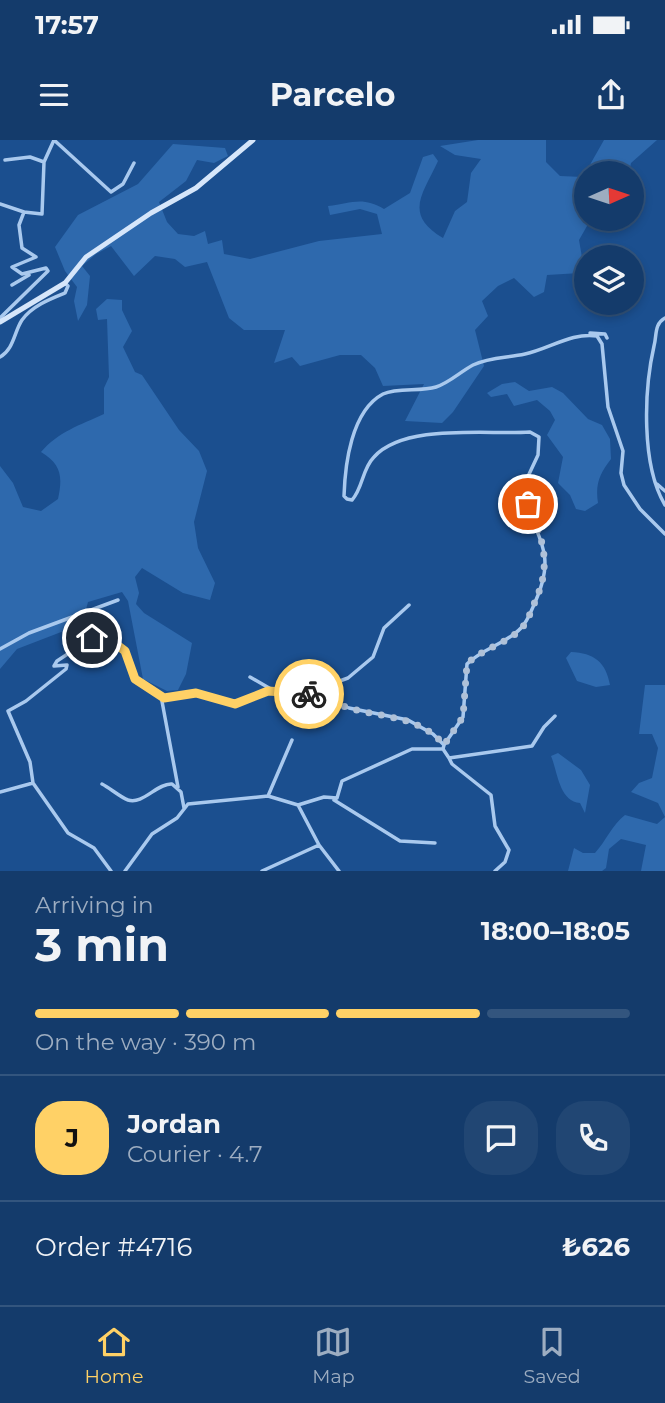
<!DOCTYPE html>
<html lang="en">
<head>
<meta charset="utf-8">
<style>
  :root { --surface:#143b6b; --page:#214673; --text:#f1f3f6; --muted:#9dadc1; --line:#33557e; --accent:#ffd166 }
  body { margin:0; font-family:Montserrat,sans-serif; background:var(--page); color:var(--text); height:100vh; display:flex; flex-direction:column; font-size:26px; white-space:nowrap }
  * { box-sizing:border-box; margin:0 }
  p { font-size:23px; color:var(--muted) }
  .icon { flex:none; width:38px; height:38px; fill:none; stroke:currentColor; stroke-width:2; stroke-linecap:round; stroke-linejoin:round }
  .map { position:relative; height:731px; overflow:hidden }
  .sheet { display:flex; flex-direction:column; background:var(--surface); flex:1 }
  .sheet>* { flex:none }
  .needle { width:46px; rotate:87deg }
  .controls { position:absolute; left:574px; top:21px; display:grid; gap:14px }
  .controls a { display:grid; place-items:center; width:70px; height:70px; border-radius:50%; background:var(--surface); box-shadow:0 4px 10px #0003,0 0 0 2px var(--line); font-size:35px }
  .pin { position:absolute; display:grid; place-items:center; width:60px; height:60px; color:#fff; margin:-30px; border:4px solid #fff; border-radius:50%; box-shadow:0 2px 7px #0007 }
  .courier { position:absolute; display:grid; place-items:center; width:70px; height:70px; margin:-35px; border:5px solid #ffd166; border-radius:50%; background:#fff; color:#222; box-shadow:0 2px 9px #0007 }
  .headline em { font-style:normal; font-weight:700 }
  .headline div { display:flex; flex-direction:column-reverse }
  .headline { display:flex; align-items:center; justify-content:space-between; height:119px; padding:0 35px }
  h1 { font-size:46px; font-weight:700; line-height:52px }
  .bar { display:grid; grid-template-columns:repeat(4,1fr); gap:10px 7px; align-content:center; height:84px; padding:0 35px }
  .bar i { height:9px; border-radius:5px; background:var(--line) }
  .bar .selected { background:var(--accent) }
  .bar p { grid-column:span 4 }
  .line { display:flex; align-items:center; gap:18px; padding:0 35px; border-top:2px solid var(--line) }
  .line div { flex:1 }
  .round { display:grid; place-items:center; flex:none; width:74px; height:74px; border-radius:28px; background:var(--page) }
  .status { display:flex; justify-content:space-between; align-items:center; height:49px; padding:0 35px; background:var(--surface); direction:ltr }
  .status svg { height:19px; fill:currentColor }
  header { display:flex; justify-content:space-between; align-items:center; height:91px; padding:0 35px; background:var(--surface); font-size:32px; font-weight:700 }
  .tab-bar { display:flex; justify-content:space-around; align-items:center; height:98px; border-top:2px solid var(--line); background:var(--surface); font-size:19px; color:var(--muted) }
  .tab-bar a { display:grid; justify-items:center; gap:4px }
  .tab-bar .selected { color:var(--accent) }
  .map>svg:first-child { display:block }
  .green { fill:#2e69ad }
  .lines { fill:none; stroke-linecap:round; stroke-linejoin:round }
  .minor { stroke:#a9c9ee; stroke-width:3.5 }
  .secondary { stroke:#d6e6fa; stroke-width:5 }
  .done { stroke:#afc1d8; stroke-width:7; stroke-dasharray:0 12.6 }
  .route { stroke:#ffd166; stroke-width:9 }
</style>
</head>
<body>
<div class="status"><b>17:57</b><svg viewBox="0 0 49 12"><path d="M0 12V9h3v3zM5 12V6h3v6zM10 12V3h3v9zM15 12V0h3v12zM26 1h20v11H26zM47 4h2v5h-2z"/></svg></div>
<header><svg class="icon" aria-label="menu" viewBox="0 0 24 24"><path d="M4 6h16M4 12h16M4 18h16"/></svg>Parcelo<svg class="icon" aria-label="share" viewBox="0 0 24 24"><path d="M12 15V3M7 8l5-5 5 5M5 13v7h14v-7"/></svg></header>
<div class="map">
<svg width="665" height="731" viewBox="0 0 665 731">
  <rect width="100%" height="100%" fill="#1b4f8f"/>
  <!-- green -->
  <path class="green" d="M478,0h68v22l14,14 23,1 21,-37h53l-26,23 -2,10h-43v46h5l-12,21 4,23 -3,10 -33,2 -3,17 -10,5 -20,-19 -16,8 -16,15 6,15 -13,14 9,36 -31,46 -11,11 -37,-2 19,-37 -41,2 -8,-18 -14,-13h-21l-40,11 -8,-9 -18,6 11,-33h-41l-15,-12 -22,-56 -22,5 -10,-8 -20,-3 -21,20 -23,-30 -15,8 -14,12 8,10 -3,29 -9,16 -4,-20 3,-14 -12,-16 -10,-24 23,-32 60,-31 35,-40 52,4 3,8 -14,7 -17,-3 -11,21 -27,21 8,20 11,12 16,2 11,-5 3,13 14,-4 2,14 26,5 69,-18 63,-7 -5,-20 -17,-5 -30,6 -2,-9c23,-3 35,-10 56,3l26,-16 13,-36 10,-3 5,7c-15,33 -35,53 5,77l12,-27 12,-9 4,-29 10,-14 -26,-4 -15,-9z
    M107,159l15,1v10l10,21 -9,16 12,25 7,3 37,55 20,21 8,20 -13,51 4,26 17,35 -5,17 -27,-7 -41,-25 -7,9 4,16 -3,11 8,9 48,30 -6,31 -8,16 -11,1 -24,-12 -15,-78 -6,-9 -34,10 -6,22 -65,25 -17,20v-203l13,17 10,24 18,4 17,-12c5,-23 3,-35 -17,-47 17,-20 39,-27 63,-38v-26l5,-11 -2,-58 -9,1 -2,-11z
    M515,242l14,9 23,-4 11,6 25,26 14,6 8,14 1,20c-11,14 -16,25 -13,44l-13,8 -9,-2 -6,-14 -12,-12 5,-26 -16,-22 8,-15 -5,-9 -13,-11 -23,6 -7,-12 -16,3 -4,-4 15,-9z
    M571,512c23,1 35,10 39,33l-14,2 -19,-6 -11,-23z
    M645,545h20v186h-24l5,-26 -25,-6 -12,10 -3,19 -4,3h-34l6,-23 9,5h12c11,-12 17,-28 30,-38l32,9 8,-7 -7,-14 -27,-11 8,-9 13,-5 6,-30 -6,-14h-13z
    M558,613l23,17 9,15 -5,28 -5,-10c-21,-2 -22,-30 -29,-47z"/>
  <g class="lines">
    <!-- minor -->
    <path class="minor" d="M5,20l25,-3 14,5
      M0,64l24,8
      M12,145l17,-10
      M0,178l48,-47 -2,-3 -24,6 -10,-7 24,-10 -14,-9 -3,-23 5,-13 18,2 2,-52 10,-22 57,52 12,-8 11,-21
      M665,178c-11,6 -8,17 -11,28 -10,44 -13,119 11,159
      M590,193l15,1 2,4
      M0,217c14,-8 14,-25 22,-37 10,-14 28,-21 43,-27l3,-7 -3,-3
      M657,344l8,7
      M0,509l29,-16 89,-33
      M250,537l26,15
      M280,539l30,8 3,6
      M312,551l36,-13 25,-21 11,-29 25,-23
      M161,556l17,91
      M444,605l19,-28 4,-53c16,-16 39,-20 54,-36 7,-7 11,-19 15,-28 25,-56 -10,-69 -12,-115l14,-30 1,-18 -9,-5c-43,3 -125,-9 -156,25 -12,12 -11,31 -22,43l-5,-1 -3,-3c1,-31 7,-85 39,-102 15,-7 37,-2 53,-7 13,-4 24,-15 37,-22 17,-8 34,-7 52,-11 24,-5 47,-22 72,-18l5,8 6,63 15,44 -2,22 3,12 16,24 25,25
      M449,618l3,6 39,31 4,31 14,24 -4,12 -10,9
      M33,643l-3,-21 -22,-51 18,-10 40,-32 1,-4 -13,1 3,-5 35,-23 11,-1 22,14 10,28 29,18 32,-4 39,11 33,-13 46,3 35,14 59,12 25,14 11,11 -1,4
      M102,644c8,4 18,13 26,16 15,5 29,-17 44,-16l9,8 3,16
      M0,652l33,-9 35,50 26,15 17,23
      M268,656l24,-56
      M334,660l66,41 35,2
      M298,665l21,40 20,26
      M125,731l27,-37 25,-16 11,-14 80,-8 30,9 26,-8 13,1 5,-17 70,-32h31l6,9 83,-12 12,-19 11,-11
      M262,731l57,-26"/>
    <!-- secondary -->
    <path class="secondary" d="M0,182l65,-39 21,-26 65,-44 45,-25 57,-48"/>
  </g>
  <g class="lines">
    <!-- done -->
    <path class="done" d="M309,554c13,1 25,9 37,13 34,11 74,8 98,38l19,-28 4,-53c15,-15 35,-19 51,-32 8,-7 12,-18 16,-28 18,-39 10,-62 -6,-100"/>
    <!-- route -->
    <path class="route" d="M92,498l20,3 13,10 10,28 29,19 32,-5 39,11 33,-13 41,3"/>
  </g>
</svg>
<div class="controls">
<a><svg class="needle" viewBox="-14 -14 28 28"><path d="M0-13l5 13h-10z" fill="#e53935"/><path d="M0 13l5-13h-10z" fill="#9dadc1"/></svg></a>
<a><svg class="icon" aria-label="layers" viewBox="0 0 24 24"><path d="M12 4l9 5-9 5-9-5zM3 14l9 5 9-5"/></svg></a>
</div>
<div class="pin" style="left:528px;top:364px;background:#ea580c"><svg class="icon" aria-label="bag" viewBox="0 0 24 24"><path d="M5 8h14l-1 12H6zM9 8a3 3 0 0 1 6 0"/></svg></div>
<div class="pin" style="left:92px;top:498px;background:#1f2937"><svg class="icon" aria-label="home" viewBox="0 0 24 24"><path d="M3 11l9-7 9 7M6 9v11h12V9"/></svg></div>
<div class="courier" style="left:309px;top:554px"><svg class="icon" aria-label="bike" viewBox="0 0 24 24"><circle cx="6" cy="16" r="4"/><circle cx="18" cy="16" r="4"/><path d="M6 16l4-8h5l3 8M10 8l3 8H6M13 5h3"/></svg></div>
</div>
<section class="sheet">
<div class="headline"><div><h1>3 min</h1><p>Arriving in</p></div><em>18:00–18:05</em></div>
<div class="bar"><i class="selected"></i><i class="selected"></i><i class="selected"></i><i></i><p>On the way · 390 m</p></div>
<div class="line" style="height:126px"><b class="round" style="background:var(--accent);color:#111">J</b><div><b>Jordan</b><p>Courier · 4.7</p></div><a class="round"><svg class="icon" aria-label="chat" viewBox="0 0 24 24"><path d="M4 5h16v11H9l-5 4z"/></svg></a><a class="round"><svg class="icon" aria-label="phone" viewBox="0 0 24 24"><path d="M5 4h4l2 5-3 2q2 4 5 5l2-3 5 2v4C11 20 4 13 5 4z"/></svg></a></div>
<div class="line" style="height:91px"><div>Order #4716</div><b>₺626</b></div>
</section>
<nav class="tab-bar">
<a class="selected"><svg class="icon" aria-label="home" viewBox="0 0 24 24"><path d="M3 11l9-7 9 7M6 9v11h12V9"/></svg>Home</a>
<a><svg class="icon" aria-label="map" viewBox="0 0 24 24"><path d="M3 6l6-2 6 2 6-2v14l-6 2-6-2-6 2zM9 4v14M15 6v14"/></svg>Map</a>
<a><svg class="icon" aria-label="saved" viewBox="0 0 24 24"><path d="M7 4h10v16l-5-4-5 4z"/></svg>Saved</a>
</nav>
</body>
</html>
